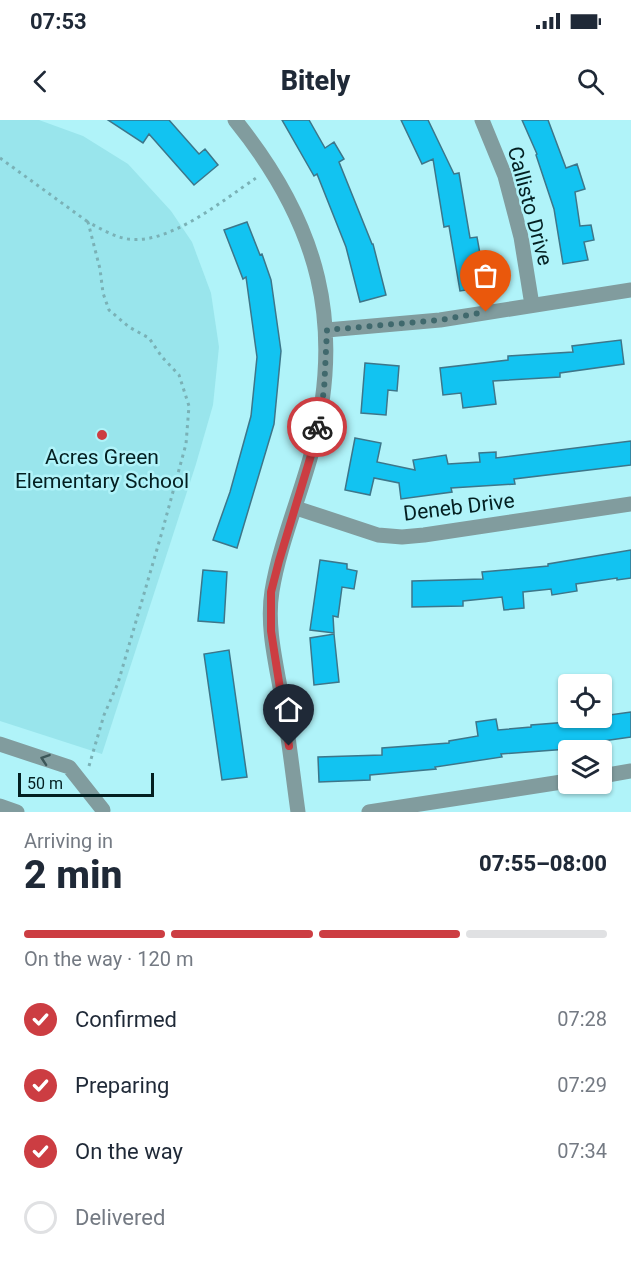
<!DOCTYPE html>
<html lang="en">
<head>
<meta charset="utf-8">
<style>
  :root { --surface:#fff; --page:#f6f6f7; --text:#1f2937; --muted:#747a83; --line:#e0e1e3; --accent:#cc3d42 }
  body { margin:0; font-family:Roboto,sans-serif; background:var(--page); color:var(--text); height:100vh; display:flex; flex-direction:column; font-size:22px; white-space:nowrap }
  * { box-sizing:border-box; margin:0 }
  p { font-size:20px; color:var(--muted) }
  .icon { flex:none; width:33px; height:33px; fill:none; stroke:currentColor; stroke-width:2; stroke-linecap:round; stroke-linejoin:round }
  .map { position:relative; height:692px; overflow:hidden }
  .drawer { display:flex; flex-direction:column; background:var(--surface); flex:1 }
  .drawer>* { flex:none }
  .fabs { position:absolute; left:558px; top:554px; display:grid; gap:12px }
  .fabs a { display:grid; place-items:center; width:54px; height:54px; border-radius:6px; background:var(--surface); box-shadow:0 2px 4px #0004; font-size:30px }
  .scale { position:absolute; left:18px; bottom:15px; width:136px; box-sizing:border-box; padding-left:6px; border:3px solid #031f21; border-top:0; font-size:16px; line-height:21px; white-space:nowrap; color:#031f21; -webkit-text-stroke:4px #b0f3f9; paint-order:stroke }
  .pin { position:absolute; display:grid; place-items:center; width:51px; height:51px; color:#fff; margin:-62px -26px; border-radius:50% 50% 50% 0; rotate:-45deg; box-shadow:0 0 6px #0007 }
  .pin .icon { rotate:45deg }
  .courier { position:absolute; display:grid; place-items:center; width:60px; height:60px; margin:-30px; border:4px solid #cc3d42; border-radius:50%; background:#fff; color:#222; box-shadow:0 2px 8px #0007 }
  .head em { font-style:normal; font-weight:800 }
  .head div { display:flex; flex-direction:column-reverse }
  .head { display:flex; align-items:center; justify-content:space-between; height:102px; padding:0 24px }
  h1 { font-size:39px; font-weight:800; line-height:45px }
  .bar { display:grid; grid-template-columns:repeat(4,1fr); gap:9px 6px; align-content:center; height:72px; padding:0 24px }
  .bar i { height:8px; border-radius:4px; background:var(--line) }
  .bar .current { background:var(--accent) }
  .bar p { grid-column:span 4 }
  ol { padding:0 24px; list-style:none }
  li { display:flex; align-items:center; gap:18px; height:66px }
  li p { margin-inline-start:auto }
  li .icon { padding:6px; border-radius:50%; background:var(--accent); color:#fff; stroke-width:4 }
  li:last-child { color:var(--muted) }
  li i { width:33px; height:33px; border:3px solid var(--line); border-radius:50% }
  .status { display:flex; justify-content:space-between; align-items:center; height:42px; padding:0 30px; background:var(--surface); direction:ltr }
  .status svg { height:16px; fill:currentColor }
  header { display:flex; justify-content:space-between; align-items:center; height:78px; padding:0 24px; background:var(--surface); font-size:27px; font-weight:800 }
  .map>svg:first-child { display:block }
  .built { fill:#99e5ec }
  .building { fill:#12c3f1; stroke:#3d768a; stroke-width:1.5 }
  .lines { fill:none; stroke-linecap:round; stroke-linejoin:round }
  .path { stroke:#7ab1b6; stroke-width:3; stroke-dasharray:3 4.5; stroke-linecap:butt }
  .minor { stroke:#819c9e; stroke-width:15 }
  .oneway { stroke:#3c5759 }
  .done { stroke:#40696d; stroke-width:6; stroke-dasharray:0 10.8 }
  .route { stroke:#cc3d42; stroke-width:8 }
  .poi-dot { fill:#cc3d42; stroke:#b0f3f9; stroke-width:2 }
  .labels { text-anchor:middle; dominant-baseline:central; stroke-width:5; stroke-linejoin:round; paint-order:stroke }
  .street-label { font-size:21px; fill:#031f21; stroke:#b0f3f9 }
  .poi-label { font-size:21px; fill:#031f21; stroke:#b0f3f9 }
</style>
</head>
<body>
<div class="status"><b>07:53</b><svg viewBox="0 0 49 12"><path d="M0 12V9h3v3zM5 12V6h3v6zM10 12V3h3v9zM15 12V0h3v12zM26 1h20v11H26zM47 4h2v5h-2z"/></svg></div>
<header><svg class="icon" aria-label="back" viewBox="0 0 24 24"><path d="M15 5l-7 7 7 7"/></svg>Bitely<svg class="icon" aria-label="search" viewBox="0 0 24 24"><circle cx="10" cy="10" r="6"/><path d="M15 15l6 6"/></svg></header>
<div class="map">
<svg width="631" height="692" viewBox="0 0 631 692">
  <rect width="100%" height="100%" fill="#b0f3f9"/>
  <!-- built -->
  <path class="built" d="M0,0h39l44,16 45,28 43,47 21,31 19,51 8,54 -6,58 -17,59 -94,290 -102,-33z"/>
  <!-- building -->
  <path class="building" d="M108,0h61l30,34 6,-5 13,16 -24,20 -45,-51 -6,9z
    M282,0h27l16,28 9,-6 10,17 -5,3 33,82h1l13,51 -26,7 -14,-55 -29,-73 -3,2z
    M401,0h27l26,54 5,-1 11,65 7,-1 9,50 -26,4 -11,-65 -5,1 -11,-68 -11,5z
    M522,0h26l18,48 11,-4 8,25 -10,3 5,34 11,-1 3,15 -10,2 4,18 -25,4 -9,-55 -18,-54 1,-1z
    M247,102l13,33 2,-1 9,26 10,71 -7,73 -37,124 -24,-8 17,-48 21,-76 6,-59 -11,-80 -3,2 -19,-49z
    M621,220l3,24 -64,9v4l-67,4 3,23 -33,4 -2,-15 -18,2 -3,-27 68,-8v-4l65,-4 -1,-6z
    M365,243l34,3 -2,25 -9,-1 -2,25 -25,-2z
    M355,318l26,5 -4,19 38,8 -2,-10 33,-5 2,9 32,-2 -1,-9 17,-1v6l135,-17v24l-117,14 1,5 -64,4 1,4 -51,7 -2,-16 -25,-5 -4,17 -25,-5z
    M631,430v28l-14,2v-2l-41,6 1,7 -25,4 -1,-6 -28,3 1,16 -20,2 -2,-13 -39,4v5l-51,1v-26l71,-2 -1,-7 66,-6v-2z
    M320,440l27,4v5l10,2 -3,18 -12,-2 -4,30 -5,-1 1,17 -24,-3z
    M203,450l24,2 -3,51 -26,-2z
    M334,514l5,48 -25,3 -4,-47z
    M229,530l18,127 -25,3 -18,-126z
    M631,592v25l-63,9v3l-67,5 1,3 -67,10 1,2 -66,6v5l-51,2 -1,-25 64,-2v-7l67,-5v-2l29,-5 -2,-14 20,-3 2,11 33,-3v-2l50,-4v-2z"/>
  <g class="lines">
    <!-- path -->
    <path class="path" d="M0,38l88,64
      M89,646l15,-51 14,-32 44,-151 24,-88 3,-38 -10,-31 -17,-18 -13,-19 -20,-11 -20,-17 -6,-17 -3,-24 -12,-47c11,6 23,13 35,16 42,11 100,-38 133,-60"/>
    <!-- minor -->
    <path class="minor" d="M235,0c84,104 111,205 76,335 -12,44 -32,92 -39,136 -6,37 5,76 11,113 6,36 10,72 15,108
      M482,0l23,56 16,61 11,68
      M327,210l113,-10 191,-30
      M296,388l82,27 24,2 22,-2 207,-31
      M0,624l69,23 34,43
      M602,656l29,-5
      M0,686l17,6
      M369,692l199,-31"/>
  </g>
  <!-- one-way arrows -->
  <defs><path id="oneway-chevron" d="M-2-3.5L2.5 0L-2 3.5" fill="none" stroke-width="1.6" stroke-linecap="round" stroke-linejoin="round" transform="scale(1.5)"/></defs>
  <use class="oneway" href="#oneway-chevron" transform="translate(45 639) rotate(-161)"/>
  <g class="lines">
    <!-- done -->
    <path class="done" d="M317,307l7,-36 3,-61 113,-10 46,-8"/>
    <!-- route -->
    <path class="route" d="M289,626l-18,-115v-39l8,-31 33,-109 5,-25"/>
  </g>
  <!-- markers -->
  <circle class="poi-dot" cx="102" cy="315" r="6"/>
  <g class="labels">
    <!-- street labels -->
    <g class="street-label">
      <text transform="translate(530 86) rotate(75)">Callisto Drive</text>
      <text transform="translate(459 387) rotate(-7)">Deneb Drive</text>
    </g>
    <!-- poi labels -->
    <g class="poi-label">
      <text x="102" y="337">Acres Green<tspan x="102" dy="24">Elementary School</tspan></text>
    </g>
  </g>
</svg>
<div class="fabs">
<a><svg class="icon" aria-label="locate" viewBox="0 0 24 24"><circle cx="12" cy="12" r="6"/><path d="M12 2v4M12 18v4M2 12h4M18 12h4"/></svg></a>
<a><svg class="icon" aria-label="layers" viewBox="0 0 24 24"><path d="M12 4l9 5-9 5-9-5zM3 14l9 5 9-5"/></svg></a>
</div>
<div class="scale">50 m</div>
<div class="pin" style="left:486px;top:192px;background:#ea580c"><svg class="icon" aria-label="bag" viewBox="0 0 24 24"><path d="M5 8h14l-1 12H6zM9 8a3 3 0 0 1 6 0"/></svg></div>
<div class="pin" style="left:289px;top:626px;background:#1f2937"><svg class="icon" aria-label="home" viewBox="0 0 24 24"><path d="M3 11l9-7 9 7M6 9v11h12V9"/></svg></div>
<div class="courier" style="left:317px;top:307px"><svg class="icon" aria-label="bike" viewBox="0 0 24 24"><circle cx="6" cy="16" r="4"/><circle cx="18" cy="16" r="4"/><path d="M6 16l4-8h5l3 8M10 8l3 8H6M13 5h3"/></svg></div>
</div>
<section class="drawer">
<div class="head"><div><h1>2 min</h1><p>Arriving in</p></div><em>07:55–08:00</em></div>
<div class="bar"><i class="current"></i><i class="current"></i><i class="current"></i><i></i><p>On the way · 120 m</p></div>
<ol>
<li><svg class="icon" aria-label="check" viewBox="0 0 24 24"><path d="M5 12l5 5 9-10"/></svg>Confirmed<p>07:28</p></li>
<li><svg class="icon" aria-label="check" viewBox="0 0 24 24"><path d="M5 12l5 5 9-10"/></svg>Preparing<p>07:29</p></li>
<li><svg class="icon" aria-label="check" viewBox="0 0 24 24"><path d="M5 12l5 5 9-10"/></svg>On the way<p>07:34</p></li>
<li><i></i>Delivered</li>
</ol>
</section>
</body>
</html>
